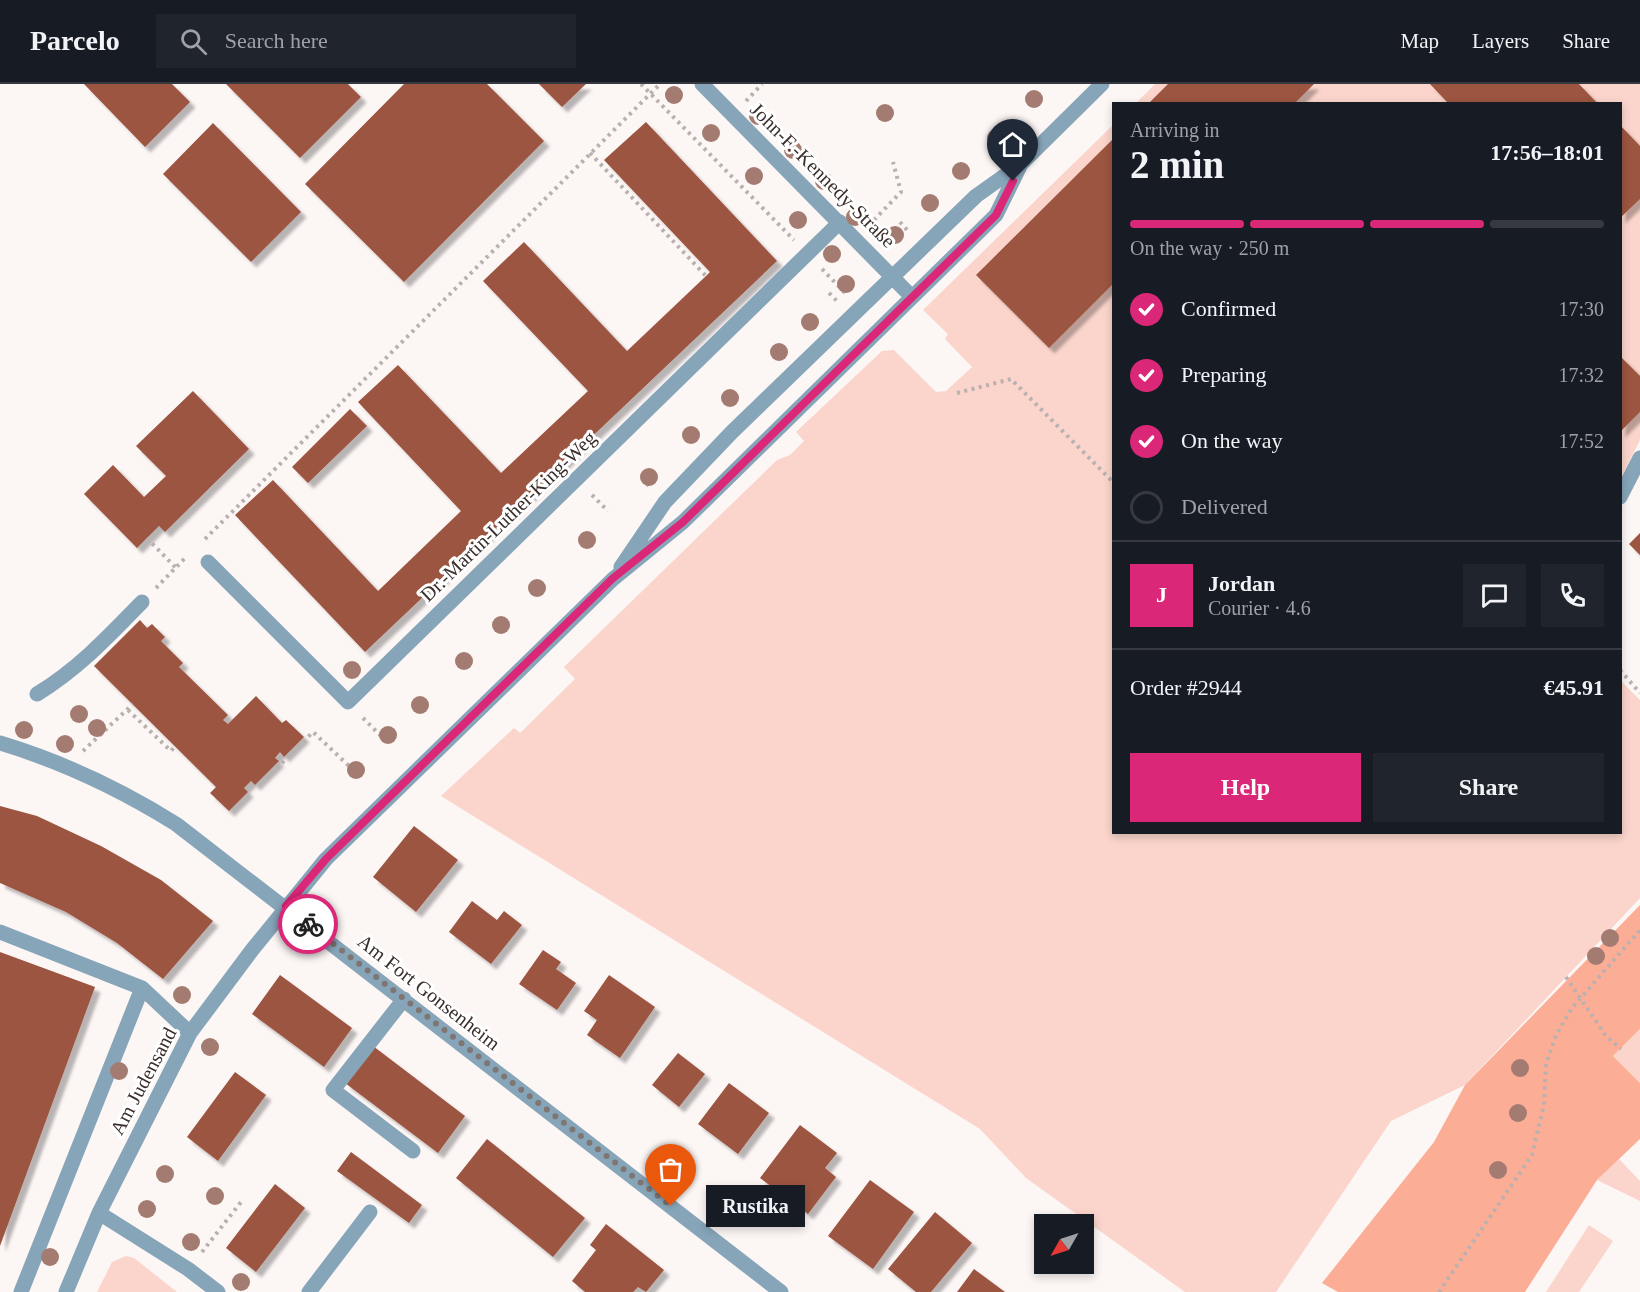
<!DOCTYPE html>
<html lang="en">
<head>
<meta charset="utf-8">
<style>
  :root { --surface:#171b24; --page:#20242c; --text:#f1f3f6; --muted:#9ea1a6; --line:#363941; --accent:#db2777 }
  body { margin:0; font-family:"Times New Roman",serif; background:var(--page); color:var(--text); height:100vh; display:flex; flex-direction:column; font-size:22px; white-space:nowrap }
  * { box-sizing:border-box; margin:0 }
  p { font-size:20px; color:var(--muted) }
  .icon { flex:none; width:33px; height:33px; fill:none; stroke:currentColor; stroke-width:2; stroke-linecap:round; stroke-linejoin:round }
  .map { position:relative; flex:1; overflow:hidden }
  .sheet { position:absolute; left:1112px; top:18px; width:510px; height:732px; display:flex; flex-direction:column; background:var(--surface); border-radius:0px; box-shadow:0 3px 9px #0003 }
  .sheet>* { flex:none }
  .needle { width:39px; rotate:231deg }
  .tools { position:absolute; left:1034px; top:1130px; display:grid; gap:12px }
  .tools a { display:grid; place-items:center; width:60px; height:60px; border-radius:0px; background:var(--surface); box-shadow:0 3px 9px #0003; font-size:30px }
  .pin { position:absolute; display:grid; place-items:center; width:51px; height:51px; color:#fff; margin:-62px -26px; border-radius:50% 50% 50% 0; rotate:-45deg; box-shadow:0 0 6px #0007 }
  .pin .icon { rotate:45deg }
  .courier { position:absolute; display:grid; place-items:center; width:60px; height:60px; margin:-30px; border:4px solid #db2777; border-radius:50%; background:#fff; color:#222; box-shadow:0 2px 8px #0007 }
  .bubble { position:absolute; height:42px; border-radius:0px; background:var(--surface); box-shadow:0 3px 9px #0003; font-size:20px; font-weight:800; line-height:42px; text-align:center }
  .summary em { font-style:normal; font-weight:800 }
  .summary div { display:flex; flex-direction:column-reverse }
  .summary { display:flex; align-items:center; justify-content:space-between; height:102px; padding:0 18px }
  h1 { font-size:39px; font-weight:800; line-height:45px }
  .bar { display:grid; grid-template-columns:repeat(4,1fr); gap:9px 6px; align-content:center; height:72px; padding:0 18px }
  .bar i { height:8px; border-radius:4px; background:var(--line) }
  .bar .current { background:var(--accent) }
  .bar p { grid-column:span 4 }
  .line { display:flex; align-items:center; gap:15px; padding:0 18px; border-top:2px solid var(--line) }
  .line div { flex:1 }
  .round { display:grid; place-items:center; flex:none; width:63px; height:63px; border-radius:0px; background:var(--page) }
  ol { padding:0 18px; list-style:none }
  li { display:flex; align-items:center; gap:18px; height:66px }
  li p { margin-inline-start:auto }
  li .icon { padding:6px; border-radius:50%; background:var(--accent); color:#fff; stroke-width:4 }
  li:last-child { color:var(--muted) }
  li i { width:33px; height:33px; border:3px solid var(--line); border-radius:50% }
  .button { display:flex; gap:12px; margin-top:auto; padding:12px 18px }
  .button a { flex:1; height:69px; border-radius:0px; background:var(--accent); color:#fff; font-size:24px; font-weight:800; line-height:69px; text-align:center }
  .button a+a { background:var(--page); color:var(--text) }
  header { display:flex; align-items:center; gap:36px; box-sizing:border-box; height:84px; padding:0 30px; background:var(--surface); border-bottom:2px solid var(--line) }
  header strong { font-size:28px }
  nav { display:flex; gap:33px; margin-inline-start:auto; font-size:21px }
  .search { width:420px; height:54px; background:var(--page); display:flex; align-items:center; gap:15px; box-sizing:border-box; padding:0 21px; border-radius:0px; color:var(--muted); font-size:22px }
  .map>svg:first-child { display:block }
  .green { fill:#fbd5cb }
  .forest { fill:#fcad96 }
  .building { fill:#9c5441; filter:url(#shadow) }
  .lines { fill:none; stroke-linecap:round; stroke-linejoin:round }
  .path { stroke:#b9b0af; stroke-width:4; stroke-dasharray:3 4.5; stroke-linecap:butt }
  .minor { stroke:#87a5b9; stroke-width:15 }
  .tree { fill:#a37b70 }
  .done { stroke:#7f7572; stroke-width:6; stroke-dasharray:0 10.8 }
  .route { stroke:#db2777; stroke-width:8 }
  .labels { text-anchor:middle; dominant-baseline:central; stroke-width:6; stroke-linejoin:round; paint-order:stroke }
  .street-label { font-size:20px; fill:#3b2f2c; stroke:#fff }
</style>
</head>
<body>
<header>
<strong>Parcelo</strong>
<div class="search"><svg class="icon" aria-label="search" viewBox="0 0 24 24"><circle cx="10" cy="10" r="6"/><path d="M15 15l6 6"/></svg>Search here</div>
<nav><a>Map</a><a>Layers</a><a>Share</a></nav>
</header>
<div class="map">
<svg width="1640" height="1208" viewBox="0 0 1640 1208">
  <defs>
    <filter id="shadow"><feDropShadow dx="5.5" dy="5.5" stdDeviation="1.5" flood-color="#0004"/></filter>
  </defs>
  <rect width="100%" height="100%" fill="#fcf6f5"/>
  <!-- green -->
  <path class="green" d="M1155,0h485v356l-20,40v-376h-485z
    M1113,41v707h507v-152l20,20v198l-175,187 -74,36 -115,171h-91l-159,-114 -46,-49 -539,-333 73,-68 6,5 55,-54 -11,-12 213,-207 13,-5 14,-14 -8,-9 86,-81 12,-1 42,42 10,-1 26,-24 -27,-28 3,-5 -25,-24z
    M1640,945v54l-27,-27z
    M1619,1075l21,22v20l-43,-21z
    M1589,1141l24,16 -34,51h-33z
    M126,1172l8,2 43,34h-80l15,-30z"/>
  <!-- forest -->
  <path class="forest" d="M1640,821v124l-27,27 27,27v56l-43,41 -72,112h-187l-16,-9 112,-141 31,-57z"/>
  <!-- building -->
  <path class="building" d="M84,0h88l18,18 -45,45z
    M226,0h122l13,13 -61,61z
    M404,0h83l57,57 -140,141 -99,-98z
    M539,0h47l-24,23z
    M1168,0h146l-20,20h-146z
    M1430,0h149l19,20h-149z
    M646,38l131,139 -412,391 -130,-137 38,-35 105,111 83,-80 -103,-109 40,-37 103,108 87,-82 -105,-110 41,-39 103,109 79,-75 4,-4 -106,-112z
    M213,39l88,89 -50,50 -88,-88z
    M1620,41l20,21v53l-20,19z
    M1113,55v145l-64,64 -73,-73z
    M1620,272l20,20v36l-20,20z
    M193,307l56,58 -84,83 -6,-6 -22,22 -53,-54 29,-29 31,32 22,-21 -30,-30z
    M350,325l17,17 -59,57 -16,-16z
    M1640,449v22l-11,-11z
    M140,536l7,8 5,-4 13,13 -4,4 22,22 -4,4 49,48 -5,5 5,4 28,-28 26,27 4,-3 18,17 -20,20 -4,-5 -5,6 4,3 -24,24 -4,-4 -7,7 4,4 -19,19 -19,-18 6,-6 -122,-121z
    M0,722l37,10 64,30 60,34 52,41 -50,58 -46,-36 -51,-31 -66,-29z
    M414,742l44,34 -42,52 -43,-35z
    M472,817l25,19 7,-9 18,14 -31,39 -42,-32z
    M543,866l18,12 -5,7 20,14 -19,27 -38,-26z
    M0,868l95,35 -95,259z
    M280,891l72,53 -28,39 -72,-53z
    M609,891l46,32 -35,51 -33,-23 10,-15 -13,-9z
    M373,962l92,70 -27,37 -93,-70z
    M678,969l27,21 -26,33 -27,-22z
    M235,988l31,23 -48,66 -31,-24z
    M729,999l40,30 -31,41 -40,-30z
    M800,1041l37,28 -12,15 11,9 -28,37 -48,-36z
    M487,1055l98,79 -32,39 -97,-79z
    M351,1068l71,53 -13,18 -72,-52z
    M870,1096l44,32 -41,57 -45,-33z
    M275,1100l30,24 -49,64 -30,-24z
    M935,1128l37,31 -41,49h-15l-28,-23z
    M606,1140l58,46 -18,22 -8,-5 -5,5h-48l-13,-11 24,-31 -6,-5z
    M974,1185l31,23h-48z"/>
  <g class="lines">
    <!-- path -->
    <path class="path" d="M641,0l153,156
      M746,17l16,-17
      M590,69l116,123
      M874,136l27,-28 -8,-30
      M900,138l8,9
      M822,185l24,25
      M829,209l8,8
      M957,309l54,-14 102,103
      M642,394l7,8
      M592,411l16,16
      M147,454l29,30
      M205,455l455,-455
      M156,504l30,-31
      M1620,586l20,23
      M128,626l43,41 4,-5
      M363,634l26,26
      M83,667l50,-47
      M266,691l2,2 45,-45 36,34
      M1566,893l40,59 15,13
      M202,1168l39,-50
      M1439,1208l93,-137 12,-50 2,-41 10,-29 16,-27 68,-78"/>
    <!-- minor -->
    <path class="minor" d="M702,0l210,213
      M1620,413l20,-39
      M208,478l140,140 492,-480
      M621,483l44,-65 67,-70 244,-236 45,-32 81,-80
      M37,610c41,-25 72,-58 105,-92
      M0,659c63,19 120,46 176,81l605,468
      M0,848l142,56 48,45
      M404,915l-71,91 80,61
      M99,1129l89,56 30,23
      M21,1208l121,-304
      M66,1208l33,-79 91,-180 62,-83 74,-91 287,-280 70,-57 313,-307 25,-51
      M309,1208l61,-80"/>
  </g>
  <!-- trees -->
  <g class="tree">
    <circle cx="674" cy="11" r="9"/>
    <circle cx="1034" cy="15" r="9"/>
    <circle cx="885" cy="29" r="9"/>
    <circle cx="758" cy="32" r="9"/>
    <circle cx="711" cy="49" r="9"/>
    <circle cx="996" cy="54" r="9"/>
    <circle cx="793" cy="66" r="9"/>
    <circle cx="961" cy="87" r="9"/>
    <circle cx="754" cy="92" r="9"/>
    <circle cx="824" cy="97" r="9"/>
    <circle cx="930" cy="119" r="9"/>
    <circle cx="855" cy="133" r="9"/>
    <circle cx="798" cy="136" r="9"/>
    <circle cx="895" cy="151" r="9"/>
    <circle cx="832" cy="170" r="9"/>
    <circle cx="846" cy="200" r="9"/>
    <circle cx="810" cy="238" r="9"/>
    <circle cx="779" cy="268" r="9"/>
    <circle cx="730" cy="314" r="9"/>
    <circle cx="691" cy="351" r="9"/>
    <circle cx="649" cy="393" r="9"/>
    <circle cx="587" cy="456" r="9"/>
    <circle cx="537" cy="504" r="9"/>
    <circle cx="501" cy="541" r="9"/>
    <circle cx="464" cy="577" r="9"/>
    <circle cx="352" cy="586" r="9"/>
    <circle cx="420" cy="621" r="9"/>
    <circle cx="79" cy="630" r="9"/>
    <circle cx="97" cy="644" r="9"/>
    <circle cx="24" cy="646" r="9"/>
    <circle cx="388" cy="651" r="9"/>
    <circle cx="65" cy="660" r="9"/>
    <circle cx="356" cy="686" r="9"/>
    <circle cx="1610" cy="854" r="9"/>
    <circle cx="1596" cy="872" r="9"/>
    <circle cx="182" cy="911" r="9"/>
    <circle cx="210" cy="963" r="9"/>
    <circle cx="1520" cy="984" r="9"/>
    <circle cx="119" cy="987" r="9"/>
    <circle cx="1518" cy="1029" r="9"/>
    <circle cx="1498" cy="1086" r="9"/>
    <circle cx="165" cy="1090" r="9"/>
    <circle cx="215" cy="1112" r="9"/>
    <circle cx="147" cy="1125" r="9"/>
    <circle cx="191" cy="1158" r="9"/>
    <circle cx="50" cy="1173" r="9"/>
    <circle cx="241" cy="1198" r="9"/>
  </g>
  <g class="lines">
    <!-- done -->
    <path class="done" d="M308,840l363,282"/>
    <!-- route -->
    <path class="route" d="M308,840l-22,-18 40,-47 286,-280 71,-57 313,-307 17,-34"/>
  </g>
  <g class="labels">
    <!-- street labels -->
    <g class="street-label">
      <text transform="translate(823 91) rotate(45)">John-F.-Kennedy-Straße</text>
      <text transform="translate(508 432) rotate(-44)">Dr.-Martin-Luther-King-Weg</text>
      <text transform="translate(429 908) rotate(38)">Am Fort Gonsenheim</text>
      <text transform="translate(143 997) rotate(-62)">Am Judensand</text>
    </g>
  </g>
</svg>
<div class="tools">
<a><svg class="needle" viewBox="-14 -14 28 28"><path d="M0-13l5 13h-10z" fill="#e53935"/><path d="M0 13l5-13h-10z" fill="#9ea1a6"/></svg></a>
</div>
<div class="pin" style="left:671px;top:1122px;background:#ea580c"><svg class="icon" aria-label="bag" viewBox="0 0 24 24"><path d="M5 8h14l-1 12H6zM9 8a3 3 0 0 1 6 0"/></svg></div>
<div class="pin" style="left:1013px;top:97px;background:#1f2937"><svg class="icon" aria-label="home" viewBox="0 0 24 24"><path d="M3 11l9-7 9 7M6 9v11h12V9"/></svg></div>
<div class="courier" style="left:308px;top:840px"><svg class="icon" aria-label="bike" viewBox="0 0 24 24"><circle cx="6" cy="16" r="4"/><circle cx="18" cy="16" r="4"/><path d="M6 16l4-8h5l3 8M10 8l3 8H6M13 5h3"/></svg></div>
<div class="bubble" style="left:706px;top:1101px;width:99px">Rustika</div>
<section class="sheet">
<div class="summary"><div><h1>2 min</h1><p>Arriving in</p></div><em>17:56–18:01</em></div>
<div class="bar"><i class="current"></i><i class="current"></i><i class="current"></i><i></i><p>On the way · 250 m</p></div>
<ol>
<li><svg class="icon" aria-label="check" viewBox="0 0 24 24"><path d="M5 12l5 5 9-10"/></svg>Confirmed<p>17:30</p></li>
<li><svg class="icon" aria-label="check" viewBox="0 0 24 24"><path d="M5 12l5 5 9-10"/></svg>Preparing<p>17:32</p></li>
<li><svg class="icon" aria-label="check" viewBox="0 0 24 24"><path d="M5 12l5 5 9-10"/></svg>On the way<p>17:52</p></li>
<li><i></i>Delivered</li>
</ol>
<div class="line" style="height:108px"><b class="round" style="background:var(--accent);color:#fff">J</b><div><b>Jordan</b><p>Courier · 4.6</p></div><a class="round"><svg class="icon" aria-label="chat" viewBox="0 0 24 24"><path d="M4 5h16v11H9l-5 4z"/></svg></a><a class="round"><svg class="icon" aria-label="phone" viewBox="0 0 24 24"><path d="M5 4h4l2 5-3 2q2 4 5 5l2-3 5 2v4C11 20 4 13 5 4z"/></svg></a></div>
<div class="line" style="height:78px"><div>Order #2944</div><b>€45.91</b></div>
<div class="button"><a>Help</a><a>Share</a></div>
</section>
</div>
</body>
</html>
